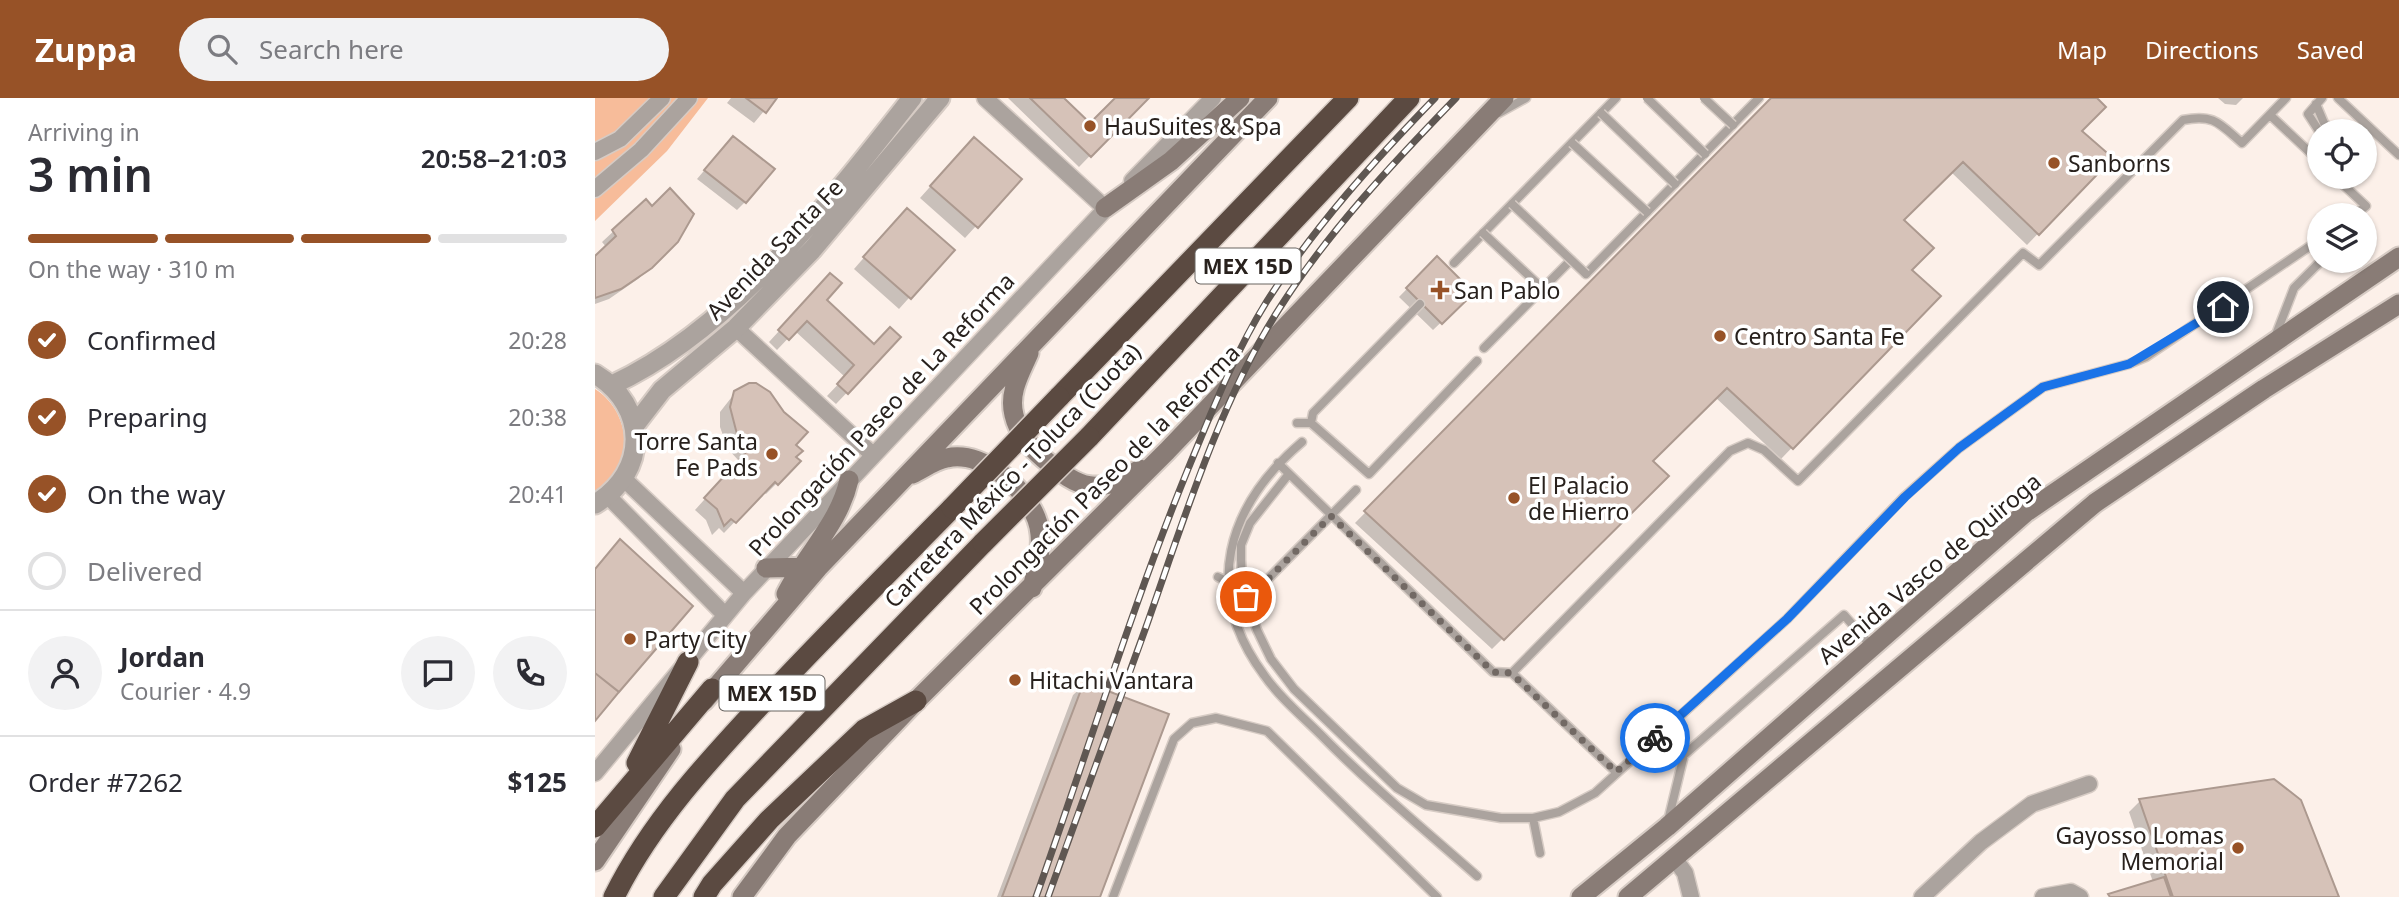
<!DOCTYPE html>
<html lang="en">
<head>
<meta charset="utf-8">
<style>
  :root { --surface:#fff; --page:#f2f2f3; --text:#2b2b33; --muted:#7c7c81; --line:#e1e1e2; --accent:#975227 }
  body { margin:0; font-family:"Noto Sans",sans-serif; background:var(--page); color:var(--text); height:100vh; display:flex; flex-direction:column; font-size:26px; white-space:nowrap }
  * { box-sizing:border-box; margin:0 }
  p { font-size:23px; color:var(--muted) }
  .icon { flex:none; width:38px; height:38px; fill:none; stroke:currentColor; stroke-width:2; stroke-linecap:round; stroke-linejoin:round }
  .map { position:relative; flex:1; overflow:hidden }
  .details { display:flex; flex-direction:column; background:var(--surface); width:595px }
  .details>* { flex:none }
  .tools { position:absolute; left:1712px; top:21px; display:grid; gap:14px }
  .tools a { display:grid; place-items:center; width:70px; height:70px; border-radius:50%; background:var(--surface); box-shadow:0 2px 5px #0004; font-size:35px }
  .pin { position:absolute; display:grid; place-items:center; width:60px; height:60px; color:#fff; margin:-30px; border:4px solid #fff; border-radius:50%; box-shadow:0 2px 7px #0007 }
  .courier { position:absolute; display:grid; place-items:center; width:70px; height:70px; margin:-35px; border:5px solid #1a73e8; border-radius:50%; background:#fff; color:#222; box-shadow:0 2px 9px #0007 }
  .overview em { font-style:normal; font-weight:600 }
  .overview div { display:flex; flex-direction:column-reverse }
  .overview { display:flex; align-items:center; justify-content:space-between; height:119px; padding:0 28px }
  h1 { font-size:46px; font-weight:600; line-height:52px }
  .bar { display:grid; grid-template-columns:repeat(4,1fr); gap:10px 7px; align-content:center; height:84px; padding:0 28px }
  .bar i { height:9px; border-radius:5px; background:var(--line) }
  .bar .selected { background:var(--accent) }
  .bar p { grid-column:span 4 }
  .line { display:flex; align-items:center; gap:18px; padding:0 28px; border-top:2px solid var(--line) }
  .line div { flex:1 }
  .round { display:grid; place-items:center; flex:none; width:74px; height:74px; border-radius:37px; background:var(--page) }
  ol { padding:0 28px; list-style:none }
  li { display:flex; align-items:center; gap:21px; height:77px }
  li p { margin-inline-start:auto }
  li .icon { padding:7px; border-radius:50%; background:var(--accent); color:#fff; stroke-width:4 }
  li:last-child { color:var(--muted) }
  li i { width:38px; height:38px; border:4px solid var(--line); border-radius:50% }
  header { display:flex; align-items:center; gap:42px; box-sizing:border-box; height:98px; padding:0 35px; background:var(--accent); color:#fff }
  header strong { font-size:33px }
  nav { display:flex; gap:38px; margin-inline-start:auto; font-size:24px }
  .search { width:490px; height:63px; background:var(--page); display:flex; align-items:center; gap:18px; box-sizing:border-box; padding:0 24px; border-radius:38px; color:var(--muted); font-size:26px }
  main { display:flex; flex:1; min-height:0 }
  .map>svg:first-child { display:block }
  .green { fill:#f7bc9a }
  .shadow { fill:#0003 }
  .building { fill:#d6c2b8; stroke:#ac998f; stroke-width:2 }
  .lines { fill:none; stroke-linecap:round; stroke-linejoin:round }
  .service-casing { stroke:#d6cbc4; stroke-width:11 }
  .minor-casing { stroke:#d6cbc4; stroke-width:19 }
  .tertiary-casing { stroke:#d6cbc4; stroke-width:23 }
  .secondary-casing { stroke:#d6cbc4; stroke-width:23 }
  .motorway-casing { stroke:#d6cbc4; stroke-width:24 }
  .service { stroke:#aba39e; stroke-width:8 }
  .minor { stroke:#aba39e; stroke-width:16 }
  .tertiary { stroke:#aba39e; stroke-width:19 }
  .secondary { stroke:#897c76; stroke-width:19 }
  .motorway { stroke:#5b4a41; stroke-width:21 }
  .rail-casing { stroke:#5f5752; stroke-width:7 }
  .rail { stroke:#fff; stroke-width:4.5; stroke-dasharray:13; stroke-linecap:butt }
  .service-bridge-casing { stroke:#d6cbc4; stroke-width:11; stroke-linecap:butt }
  .motorway-bridge-casing { stroke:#d6cbc4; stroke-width:24; stroke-linecap:butt }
  .service-bridge { stroke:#aba39e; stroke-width:8 }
  .motorway-bridge { stroke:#5b4a41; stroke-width:21 }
  .done { stroke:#726964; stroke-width:7; stroke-dasharray:0 12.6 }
  .route { stroke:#1a73e8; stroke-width:9 }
  .poi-dot { fill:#975227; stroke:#fff; stroke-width:2.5 }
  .labels { text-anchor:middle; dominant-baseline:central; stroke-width:7; stroke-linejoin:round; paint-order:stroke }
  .shield { fill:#fff; stroke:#686461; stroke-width:2 }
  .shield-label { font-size:21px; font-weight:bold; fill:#28211d }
  .poi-label { font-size:23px; fill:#28211d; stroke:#fff; text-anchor:start }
  .street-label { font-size:23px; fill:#28211d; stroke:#fff }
</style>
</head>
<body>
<header>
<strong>Zuppa</strong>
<div class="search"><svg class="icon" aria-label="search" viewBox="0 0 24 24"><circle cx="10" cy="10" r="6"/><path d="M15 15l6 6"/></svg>Search here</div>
<nav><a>Map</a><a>Directions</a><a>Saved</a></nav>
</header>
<main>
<section class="details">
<div class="overview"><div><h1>3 min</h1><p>Arriving in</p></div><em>20:58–21:03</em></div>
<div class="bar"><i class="selected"></i><i class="selected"></i><i class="selected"></i><i></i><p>On the way · 310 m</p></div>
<ol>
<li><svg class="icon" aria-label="check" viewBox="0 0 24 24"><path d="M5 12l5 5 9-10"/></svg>Confirmed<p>20:28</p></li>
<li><svg class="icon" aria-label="check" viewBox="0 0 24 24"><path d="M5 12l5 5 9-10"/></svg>Preparing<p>20:38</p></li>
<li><svg class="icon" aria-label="check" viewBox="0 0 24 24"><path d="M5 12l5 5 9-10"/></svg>On the way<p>20:41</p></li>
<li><i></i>Delivered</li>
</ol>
<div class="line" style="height:126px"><a class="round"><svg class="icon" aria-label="person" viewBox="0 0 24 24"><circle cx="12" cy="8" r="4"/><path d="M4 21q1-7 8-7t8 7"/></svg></a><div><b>Jordan</b><p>Courier · 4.9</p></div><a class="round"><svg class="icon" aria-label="chat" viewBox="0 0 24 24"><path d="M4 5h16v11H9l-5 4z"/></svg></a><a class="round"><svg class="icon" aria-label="phone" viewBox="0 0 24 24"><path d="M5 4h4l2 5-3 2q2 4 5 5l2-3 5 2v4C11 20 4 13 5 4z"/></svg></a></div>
<div class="line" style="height:91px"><div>Order #7262</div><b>$125</b></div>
</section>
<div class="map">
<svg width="1804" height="799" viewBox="0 0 1804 799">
  <rect width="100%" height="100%" fill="#fcf0e9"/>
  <!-- green -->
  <path class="green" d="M0,0h113l-41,53 -72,70z
    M0,291c36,22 43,82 0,102z"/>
  <!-- shadow -->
  <path class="shadow" d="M136,0h44l-21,25 -27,-20z
    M413,0h54l28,27 27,-27h29l-67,69z
    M1179,0h320l-14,33 31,27 -84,87 -76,-73 -49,48 7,50 29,26 -157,163 -66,-62 -64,64 16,15 -175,173 -137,-126z
    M1623,0h25l-7,7 -11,-1z
    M130,48l20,56 -8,8 -40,-31z
    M368,52l56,29 -54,59 -45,-40z
    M50,104l32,39 -39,38 -29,20 -14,5v-45l12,-11 -5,-6z
    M301,123l56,29 -53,59 -45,-40z
    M842,160l35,35 -39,37 -34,-33z
    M225,188l4,14 50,46 25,-8 -63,66 -9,-8 18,-19 -50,-46 -18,19 -8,-8z
    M143,291l56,56v12l4,5 -32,32 -3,-2 -39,41 -5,-5 -7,7 -6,-15 -11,-10 44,-49 -11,-12 -8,-22v-15z
    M490,586l14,213h-102l76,-202z
    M1545,703l198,96h-230l45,-15 -24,-70z"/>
  <!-- building -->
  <path class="building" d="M151,0h31l-11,15z
    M435,0h34l26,25 25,-25h34l-58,59z
    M1176,0h326l9,9 -24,24 31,27 -74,77 -76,-73 -59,58 30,28 -22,22 29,26 -148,153 -66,-61 -74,73 16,15 -165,164 -140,-129z
    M138,38l42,33 -29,34 -42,-33z
    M379,39l48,42 -44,49 -48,-42z
    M75,90l24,26 -16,28 -26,26 -31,21 -26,9v-42l21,-20 -4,-6 34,-31 6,7z
    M312,110l48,42 -44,49 -48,-42z
    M842,158l37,37 -32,31 -36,-36z
    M235,175l12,10 -15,17 47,44 16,-17 11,10 -53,57 -11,-10 17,-19 -47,-44 -18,19 -11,-10z
    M154,285h7l14,9 14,20 24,20 -12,13 7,6 -7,6 5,4 -23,24 -3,-3 -39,41 -5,-4 -7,7 -7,-17 -13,-11 45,-49 -11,-11 -8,-31 4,-16z
    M25,441l73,67 -74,86 -24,-19v-104z
    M0,575l24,19 -24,29z
    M489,584l85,32 -69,183h-98z
    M1679,681l27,21 38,97h-166l-34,-98z
    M1569,779l7,20h-61l-2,-3z"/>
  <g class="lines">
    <defs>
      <path id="service" d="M1743,0l61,57
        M1721,6l8,19 8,8
        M904,15l27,-15
        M1675,17l49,46
        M1724,33l-11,-17 14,-16
        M1769,65l3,3
        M1740,79l31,29 -12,9
        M859,165l162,-165
        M991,176l173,-176
        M825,206l-107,109 -2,10 58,51 108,-113
        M1680,239l19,-49 27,-27
        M889,250l87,-88
        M702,325h14
        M707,344c-75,64 -101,148 -38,233 16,23 39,42 59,62 48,49 102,93 154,139
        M683,365l215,209 19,1 218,-222 18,-8 16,7 34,31 225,-228 16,12 144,-145c31,-6 36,3 59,23l44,-45
        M693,377l-38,48 -9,22v15l2,29 14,41 14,29 23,30 103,99 29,17 75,13h32l26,-6 36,-19 192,-174 117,-122 55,-49 84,-61 86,-23 17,-7 173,-117
        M623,479l25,12 20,-5 93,-94
        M917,575l104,99
        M938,720l7,35
        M1073,723l16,-66 160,-140 28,32
        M518,799l61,-158 18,-16 24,-5 51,13 170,166"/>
      <path id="minor" d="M390,0l120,110
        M0,54l25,-13 42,-41
        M537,83l81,-83
        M0,91l46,-39 48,-52
        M141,230l137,127
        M29,381l120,114
        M13,398l117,119
        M0,675l149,-180 370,-393
        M1079,760l11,15 6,24
        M1327,799l59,-55 51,-38 57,-20
        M1448,799l28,-5 9,5"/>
      <path id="tertiary" d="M0,276c53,32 54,98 0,130
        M17,287c121,-56 219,-184 300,-287
        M40,327l27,-35 74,-62 76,-78 128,-152"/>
      <path id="secondary" d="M510,110l66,-47 69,-63
        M434,255c-8,19 -21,39 -15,62 4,18 16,32 30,44 37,31 52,37 96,10
        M317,376c11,-5 23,-14 35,-16 39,-9 90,38 93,76 2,18 -4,37 -8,54
        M171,470l44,-1
        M191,496c20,-40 53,-70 63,-114
        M109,603l114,-133 450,-470
        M0,763l76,-112
        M147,799l45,-61 129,-135 251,-250 337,-353
        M986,799l86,-70 358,-314 374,-256
        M1033,799l467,-394 169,-114 135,-85"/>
      <path id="motorway" d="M464,299l289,-299
        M494,339l320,-339
        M42,665l51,-101
        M0,729l117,-138
        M19,799c37,-75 95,-137 152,-198 61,-65 124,-128 186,-191
        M69,799l71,-98 248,-256
        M109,799l8,-13 57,-64 95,-90 52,-29"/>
    </defs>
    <!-- service casing -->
    <use href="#service" class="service-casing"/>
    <!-- minor casing -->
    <use href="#minor" class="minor-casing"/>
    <!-- tertiary casing -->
    <use href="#tertiary" class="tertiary-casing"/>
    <!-- secondary casing -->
    <use href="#secondary" class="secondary-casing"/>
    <!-- motorway casing -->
    <use href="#motorway" class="motorway-casing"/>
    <!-- service -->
    <use href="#service" class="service"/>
    <!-- minor -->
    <use href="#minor" class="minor"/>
    <!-- tertiary -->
    <use href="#tertiary" class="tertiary"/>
    <!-- secondary -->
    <use href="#secondary" class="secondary"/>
    <!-- motorway -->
    <use href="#motorway" class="motorway"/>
    <defs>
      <path id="rail" d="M441,799c51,-143 95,-288 152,-428 24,-58 46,-115 79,-168 48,-75 106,-139 168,-203
        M453,799c32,-90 66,-180 98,-270 36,-102 74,-226 133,-318 49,-77 113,-145 177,-211"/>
    </defs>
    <!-- rail casing -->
    <use href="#rail" class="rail-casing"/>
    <!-- rail -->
    <use href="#rail" class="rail"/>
    <defs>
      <path id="service-bridge" d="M1052,0l58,56
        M1109,0l29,27
        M1006,15l74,71
        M977,45l75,69
        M917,106l74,70
        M888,135l60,56"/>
      <path id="motorway-bridge" d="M357,410l107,-111
        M388,445l106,-106"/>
    </defs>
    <!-- service-bridge casing -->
    <use href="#service-bridge" class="service-bridge-casing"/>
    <!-- motorway-bridge casing -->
    <use href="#motorway-bridge" class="motorway-bridge-casing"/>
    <!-- service-bridge -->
    <use href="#service-bridge" class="service-bridge"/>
    <!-- motorway-bridge -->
    <use href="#motorway-bridge" class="motorway-bridge"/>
  </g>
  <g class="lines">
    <!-- done -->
    <path class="done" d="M651,499l-3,-8 20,-5 68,-68 162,156 18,1 105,99 39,-34"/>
    <!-- route -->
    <path class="route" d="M1060,640l132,-119 118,-122 54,-49 84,-61 86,-23 94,-57"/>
  </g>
  <!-- markers -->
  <g class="poi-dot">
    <circle cx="495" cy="28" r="7"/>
    <circle cx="1459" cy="65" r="7"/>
    <path d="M841.5 181.5h7v7h7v7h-7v7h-7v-7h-7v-7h7z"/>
    <circle cx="1125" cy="238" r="7"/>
    <circle cx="177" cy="356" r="7"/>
    <circle cx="919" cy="400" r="7"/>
    <circle cx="35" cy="541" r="7"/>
    <circle cx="420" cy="582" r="7"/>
    <circle cx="1643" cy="750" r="7"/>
  </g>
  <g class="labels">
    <!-- shield labels -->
    <g class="shield">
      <rect x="600.5" y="150.5" width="105" height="35" rx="5"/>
      <rect x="124.5" y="577.5" width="105" height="35" rx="5"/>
    </g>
    <g class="shield-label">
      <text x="653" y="168">MEX 15D</text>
      <text x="177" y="595">MEX 15D</text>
    </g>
    <!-- poi labels -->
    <g class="poi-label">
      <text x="509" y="28">HauSuites &amp; Spa</text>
      <text x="1473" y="65">Sanborns</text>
      <text x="859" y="192">San Pablo</text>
      <text x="1139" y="238">Centro Santa Fe</text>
      <text x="163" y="343" text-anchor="end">Torre Santa<tspan x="163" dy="26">Fe Pads</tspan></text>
      <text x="933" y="387">El Palacio<tspan x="933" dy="26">de Hierro</tspan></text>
      <text x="49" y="541">Party City</text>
      <text x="434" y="582">Hitachi Vantara</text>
      <text x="1629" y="737" text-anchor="end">Gayosso Lomas<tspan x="1629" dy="26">Memorial</tspan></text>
    </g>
    <!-- street labels -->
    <g class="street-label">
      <text transform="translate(179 151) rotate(-46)">Avenida Santa Fe</text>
      <text transform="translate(286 316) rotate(-47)">Prolongación Paseo de La Reforma</text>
      <text transform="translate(417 377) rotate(-46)">Carretera México - Toluca (Cuota)</text>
      <text transform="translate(509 381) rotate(-45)">Prolongación Paseo de la Reforma</text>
      <text transform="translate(1334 470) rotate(-40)">Avenida Vasco de Quiroga</text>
    </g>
  </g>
</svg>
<div class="tools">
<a><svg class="icon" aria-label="locate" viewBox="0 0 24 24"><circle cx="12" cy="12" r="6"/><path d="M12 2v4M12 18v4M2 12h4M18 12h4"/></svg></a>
<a><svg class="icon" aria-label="layers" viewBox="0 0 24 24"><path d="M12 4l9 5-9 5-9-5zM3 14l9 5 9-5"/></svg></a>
</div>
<div class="pin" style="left:651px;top:499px;background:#ea580c"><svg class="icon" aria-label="bag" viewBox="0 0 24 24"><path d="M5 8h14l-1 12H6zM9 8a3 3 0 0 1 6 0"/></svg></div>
<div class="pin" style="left:1628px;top:209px;background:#1f2937"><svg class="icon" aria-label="home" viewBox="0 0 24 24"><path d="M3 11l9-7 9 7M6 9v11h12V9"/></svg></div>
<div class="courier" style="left:1060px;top:640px"><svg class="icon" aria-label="bike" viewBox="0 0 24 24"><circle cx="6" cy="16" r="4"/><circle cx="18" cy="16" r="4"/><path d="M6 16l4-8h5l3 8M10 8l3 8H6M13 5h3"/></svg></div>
</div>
</main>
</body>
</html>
